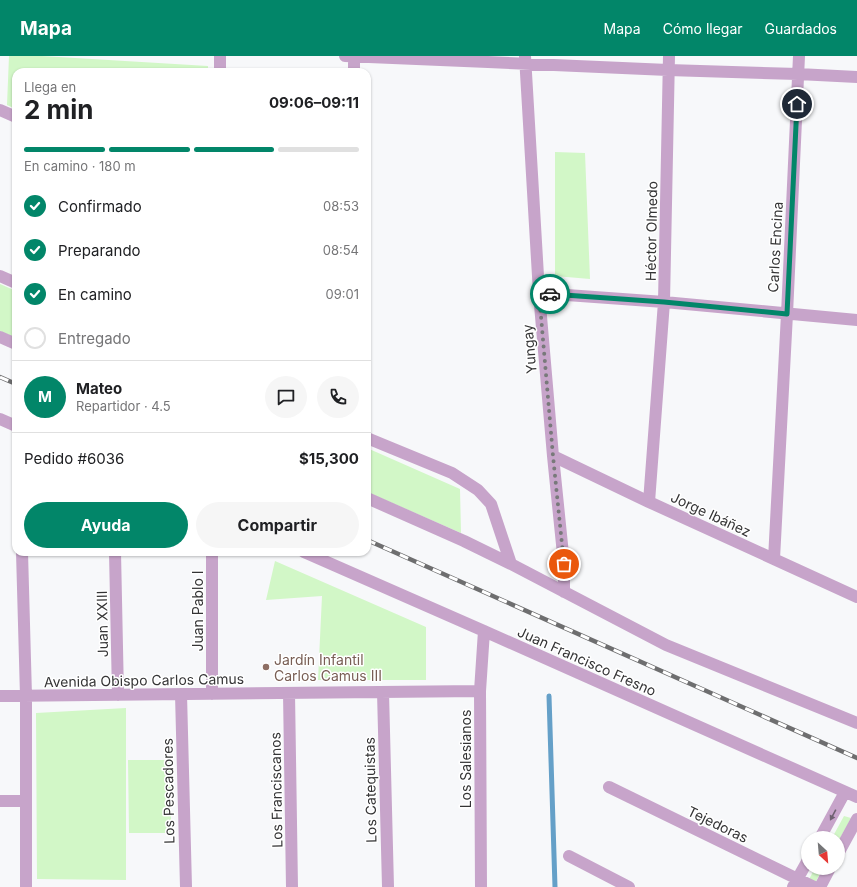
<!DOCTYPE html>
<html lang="es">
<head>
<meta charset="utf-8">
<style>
  :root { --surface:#fff; --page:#f6f6f6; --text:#202124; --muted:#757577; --line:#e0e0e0; --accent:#028669 }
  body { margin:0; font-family:Inter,sans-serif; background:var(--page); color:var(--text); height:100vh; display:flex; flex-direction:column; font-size:15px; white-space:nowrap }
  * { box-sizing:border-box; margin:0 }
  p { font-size:13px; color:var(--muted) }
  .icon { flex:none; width:22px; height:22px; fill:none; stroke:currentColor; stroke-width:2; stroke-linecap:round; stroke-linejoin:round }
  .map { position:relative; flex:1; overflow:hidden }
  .panel { position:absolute; left:12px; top:12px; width:359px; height:488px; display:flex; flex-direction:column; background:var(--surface); border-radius:12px; box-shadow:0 1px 3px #0004 }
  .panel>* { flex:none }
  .needle { width:26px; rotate:154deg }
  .fabs { position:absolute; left:801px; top:775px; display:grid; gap:8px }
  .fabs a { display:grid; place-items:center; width:44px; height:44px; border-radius:50%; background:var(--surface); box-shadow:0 1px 3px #0004; font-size:20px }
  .pin { position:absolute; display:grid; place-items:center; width:34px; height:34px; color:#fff; margin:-17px; border:2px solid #fff; border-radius:50%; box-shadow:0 1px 4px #0007 }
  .courier { position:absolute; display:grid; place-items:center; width:40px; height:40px; margin:-20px; border:3px solid #028669; border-radius:50%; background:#fff; color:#222; box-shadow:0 1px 5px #0007 }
  .head em { font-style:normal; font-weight:700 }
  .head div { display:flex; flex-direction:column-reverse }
  .head { display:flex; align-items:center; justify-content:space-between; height:68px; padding:0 12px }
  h1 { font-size:26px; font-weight:700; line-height:30px }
  .bar { display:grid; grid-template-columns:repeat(4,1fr); gap:6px 4px; align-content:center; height:48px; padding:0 12px }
  .bar i { height:5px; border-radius:3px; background:var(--line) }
  .bar .selected { background:var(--accent) }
  .bar p { grid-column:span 4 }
  .line { display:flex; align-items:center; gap:10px; padding:0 12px; border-top:1px solid var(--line) }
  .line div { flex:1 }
  .round { display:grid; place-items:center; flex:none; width:42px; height:42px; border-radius:21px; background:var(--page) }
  ol { padding:0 12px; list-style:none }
  li { display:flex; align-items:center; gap:12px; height:44px }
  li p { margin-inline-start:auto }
  li .icon { padding:4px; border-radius:50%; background:var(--accent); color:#fff; stroke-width:4 }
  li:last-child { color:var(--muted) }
  li i { width:22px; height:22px; border:2px solid var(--line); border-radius:50% }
  .action { display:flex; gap:8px; margin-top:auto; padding:8px 12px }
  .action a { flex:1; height:46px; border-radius:24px; background:var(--accent); color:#fff; font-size:16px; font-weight:700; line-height:46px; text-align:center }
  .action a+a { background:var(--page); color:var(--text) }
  header { display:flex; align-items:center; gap:24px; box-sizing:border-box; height:56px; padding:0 20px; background:var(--accent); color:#fff }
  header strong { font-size:19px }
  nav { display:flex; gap:22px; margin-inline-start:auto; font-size:14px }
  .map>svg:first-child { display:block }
  .green { fill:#d2f7c7 }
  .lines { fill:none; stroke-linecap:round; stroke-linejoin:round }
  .stream { stroke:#65a0c8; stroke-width:5 }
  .minor { stroke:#c7a4ca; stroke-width:12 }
  .rail-casing { stroke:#6e6e6f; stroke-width:4.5 }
  .rail { stroke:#fff; stroke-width:3; stroke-dasharray:9; stroke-linecap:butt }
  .oneway { fill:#6f6171 }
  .done { stroke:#78797a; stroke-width:4; stroke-dasharray:0 7.2 }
  .route { stroke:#028669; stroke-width:5 }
  .education-dot { fill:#8d6e63; stroke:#fff; stroke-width:1.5 }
  .labels { text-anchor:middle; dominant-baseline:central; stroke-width:3; stroke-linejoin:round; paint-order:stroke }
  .street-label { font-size:14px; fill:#343435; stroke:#fff }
  .education-label { font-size:14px; fill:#785e54; stroke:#fff; text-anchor:start }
</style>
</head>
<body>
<header>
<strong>Mapa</strong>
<nav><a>Mapa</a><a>Cómo llegar</a><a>Guardados</a></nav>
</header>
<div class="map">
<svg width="857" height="831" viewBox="0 0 857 831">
  <rect width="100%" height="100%" fill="#f7f8fa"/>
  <!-- green -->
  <path class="green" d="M9,0h33l166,10v6h-192v37l-9,-4z
    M555,96l30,1 5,126 -35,-3z
    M0,228l16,7v47l-16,-7z
    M367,392l93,41 1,44 -94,-41z
    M275,505l151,66v53h-108l4,-84 -56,4z
    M126,652v172l-89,-1 -1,-166z
    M128,704h43v73h-42z
    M844,760l7,2 -13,24v-4h-6z
    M815,812h8l-10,19h-8z"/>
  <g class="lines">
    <!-- stream -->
    <path class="stream" d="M549,640l6,191"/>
    <!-- minor -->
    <path class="minor" d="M345,0l143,6 180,8 130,4 59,3
      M525,0l14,237 14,163 11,108v28
      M220,16v-16
      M354,16v-16
      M0,54l16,7
      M0,220l16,7
      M539,237l125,9 193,18
      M0,281l16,7
      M0,363l16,7
      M367,382l85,35 26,17 13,14 20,60
      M553,400l96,46 208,95
      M367,442l97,43 47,23 155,81 191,78
      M649,446l15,-200 5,-246
      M22,496l4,144v191
      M115,496l3,143
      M304,496l180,79 373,166
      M774,503l13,-245 12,-258
      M383,636l5,195
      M289,637l3,194
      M181,638l5,193
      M212,638v-142
      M0,640l480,-5
      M609,731l205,100
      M0,745h26
      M820,782l25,-46
      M838,798l19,-35
      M569,800l60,31
      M481,831l-1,-196 4,-60
      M793,831l15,-27
      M820,831l10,-19"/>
    <defs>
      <path id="rail" d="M0,321l16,7
        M367,484l490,218"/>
    </defs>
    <!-- rail casing -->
    <use href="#rail" class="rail-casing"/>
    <!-- rail -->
    <use href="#rail" class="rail"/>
  </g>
  <!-- one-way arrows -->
  <defs><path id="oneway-solid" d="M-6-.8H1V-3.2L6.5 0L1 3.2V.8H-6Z"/></defs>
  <use class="oneway" href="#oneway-solid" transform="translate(833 759) rotate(118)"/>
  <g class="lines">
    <!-- done -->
    <path class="done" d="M550,238l-11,-1 14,163 11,108"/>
    <!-- route -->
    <path class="route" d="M550,238l114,8 123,12 10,-210"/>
  </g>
  <!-- markers -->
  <circle class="education-dot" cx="266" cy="611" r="4"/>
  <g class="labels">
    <!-- street labels -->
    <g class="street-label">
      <text transform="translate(651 175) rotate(-89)">Héctor Olmedo</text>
      <text transform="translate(775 191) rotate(-87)">Carlos Encina</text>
      <text transform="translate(529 293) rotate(-95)">Yungay</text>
      <text transform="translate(711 458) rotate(25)">Jorge Ibáñez</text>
      <text transform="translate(197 555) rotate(-90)">Juan Pablo I</text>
      <text transform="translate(102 568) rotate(-91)">Juan XXIII</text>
      <text transform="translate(587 605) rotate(24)">Juan Francisco Fresno</text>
      <text transform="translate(144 624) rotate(-1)">Avenida Obispo Carlos Camus</text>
      <text transform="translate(465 703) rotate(-90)">Los Salesianos</text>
      <text transform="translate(276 734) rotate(-91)">Los Franciscanos</text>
      <text transform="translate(370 734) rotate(-91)">Los Catequistas</text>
      <text transform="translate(168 735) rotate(-91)">Los Pescadores</text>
      <text transform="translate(718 768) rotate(26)">Tejedoras</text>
    </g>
    <!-- education labels -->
    <g class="education-label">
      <text x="274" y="603">Jardín Infantil<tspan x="274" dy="16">Carlos Camus III</tspan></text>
    </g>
  </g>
</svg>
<div class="fabs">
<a><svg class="needle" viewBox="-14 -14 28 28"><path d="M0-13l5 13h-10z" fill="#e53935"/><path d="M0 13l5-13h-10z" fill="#757577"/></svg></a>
</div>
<div class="pin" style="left:564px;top:508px;background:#ea580c"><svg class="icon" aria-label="bag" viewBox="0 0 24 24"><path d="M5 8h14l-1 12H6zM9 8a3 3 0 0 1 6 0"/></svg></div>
<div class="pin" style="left:797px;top:48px;background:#1f2937"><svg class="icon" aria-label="home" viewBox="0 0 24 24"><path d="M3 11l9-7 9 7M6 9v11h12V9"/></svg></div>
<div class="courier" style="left:550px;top:238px"><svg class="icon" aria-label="car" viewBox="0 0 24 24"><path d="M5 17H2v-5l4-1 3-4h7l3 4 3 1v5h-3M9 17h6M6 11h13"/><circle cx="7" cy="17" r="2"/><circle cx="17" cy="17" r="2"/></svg></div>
<section class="panel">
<div class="head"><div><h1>2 min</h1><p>Llega en</p></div><em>09:06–09:11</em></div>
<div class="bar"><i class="selected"></i><i class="selected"></i><i class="selected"></i><i></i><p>En camino · 180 m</p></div>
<ol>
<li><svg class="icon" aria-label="check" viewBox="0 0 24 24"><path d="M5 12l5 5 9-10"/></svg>Confirmado<p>08:53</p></li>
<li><svg class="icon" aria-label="check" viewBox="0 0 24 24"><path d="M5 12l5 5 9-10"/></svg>Preparando<p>08:54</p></li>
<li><svg class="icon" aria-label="check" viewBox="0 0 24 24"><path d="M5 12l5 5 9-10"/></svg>En camino<p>09:01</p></li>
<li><i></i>Entregado</li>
</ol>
<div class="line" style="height:72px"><b class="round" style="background:var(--accent);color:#fff">M</b><div><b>Mateo</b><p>Repartidor · 4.5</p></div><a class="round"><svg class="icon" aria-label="chat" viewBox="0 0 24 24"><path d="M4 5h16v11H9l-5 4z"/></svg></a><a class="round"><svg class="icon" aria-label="phone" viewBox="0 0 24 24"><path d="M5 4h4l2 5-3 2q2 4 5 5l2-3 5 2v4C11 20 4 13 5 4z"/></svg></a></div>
<div class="line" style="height:52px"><div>Pedido #6036</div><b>$15,300</b></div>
<div class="action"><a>Ayuda</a><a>Compartir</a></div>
</section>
</div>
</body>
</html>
